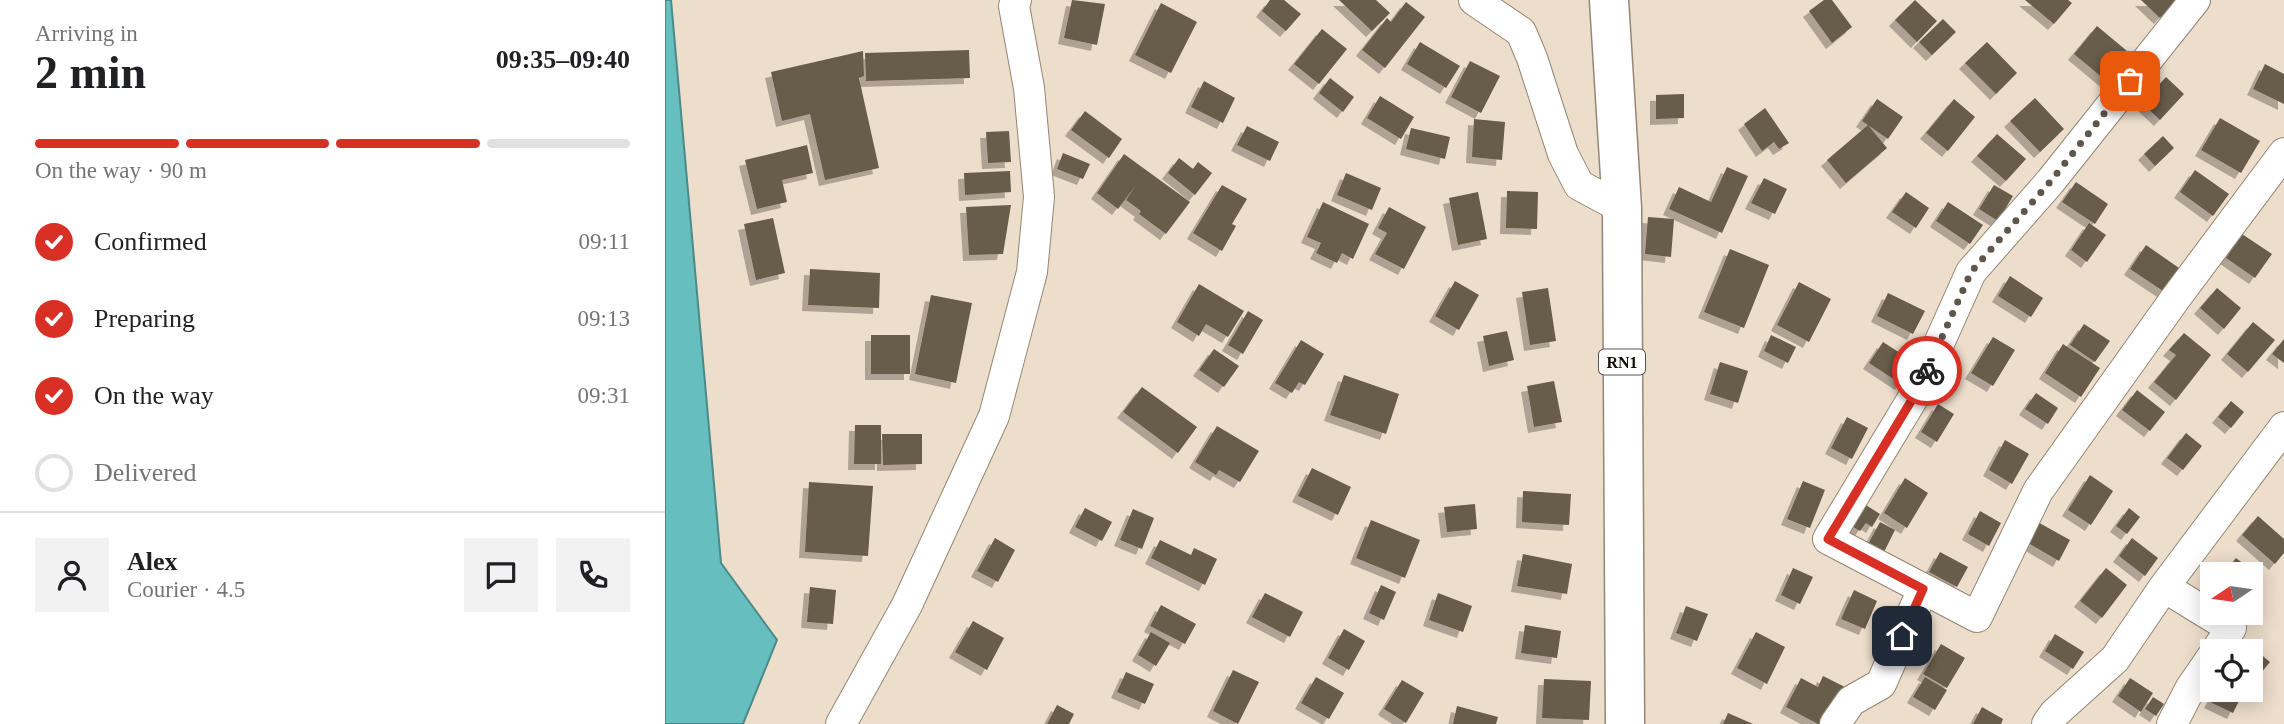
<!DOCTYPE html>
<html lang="en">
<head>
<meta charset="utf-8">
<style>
  :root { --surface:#fff; --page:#f2f2f2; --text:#202124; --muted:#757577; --line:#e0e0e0; --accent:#d93025 }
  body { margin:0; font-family:Georgia,serif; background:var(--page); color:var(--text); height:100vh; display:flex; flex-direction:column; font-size:26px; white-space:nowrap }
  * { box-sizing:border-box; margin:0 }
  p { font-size:23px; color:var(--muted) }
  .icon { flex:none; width:38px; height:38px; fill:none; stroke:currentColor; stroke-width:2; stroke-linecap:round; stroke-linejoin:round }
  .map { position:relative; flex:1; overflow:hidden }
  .details { display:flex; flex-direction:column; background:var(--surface); width:665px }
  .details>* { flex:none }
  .needle { width:46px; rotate:257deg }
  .controls { position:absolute; left:1535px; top:562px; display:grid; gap:14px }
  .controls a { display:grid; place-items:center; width:63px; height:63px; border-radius:0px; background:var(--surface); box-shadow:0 4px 18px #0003; font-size:35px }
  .pin { position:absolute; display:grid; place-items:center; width:60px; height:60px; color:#fff; margin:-30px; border-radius:14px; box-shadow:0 4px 10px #0006 }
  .courier { position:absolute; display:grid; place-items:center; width:70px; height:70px; margin:-35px; border:5px solid #d93025; border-radius:50%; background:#fff; color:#222; box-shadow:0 2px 9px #0007 }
  .headline em { font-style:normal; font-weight:700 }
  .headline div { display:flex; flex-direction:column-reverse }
  .headline { display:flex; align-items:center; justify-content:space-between; height:119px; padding:0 35px }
  h1 { font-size:46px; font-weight:700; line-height:52px }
  .bar { display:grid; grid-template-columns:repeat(4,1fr); gap:10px 7px; align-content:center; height:84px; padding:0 35px }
  .bar i { height:9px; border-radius:5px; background:var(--line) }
  .bar .on { background:var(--accent) }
  .bar p { grid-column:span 4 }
  .line { display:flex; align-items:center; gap:18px; padding:0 35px; border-top:2px solid var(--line) }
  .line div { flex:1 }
  .round { display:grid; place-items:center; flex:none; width:74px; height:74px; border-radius:0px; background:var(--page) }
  ol { padding:0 35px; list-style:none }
  li { display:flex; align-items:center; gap:21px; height:77px }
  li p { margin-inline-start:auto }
  li .icon { padding:7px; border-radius:50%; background:var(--accent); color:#fff; stroke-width:4 }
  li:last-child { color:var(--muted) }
  li i { width:38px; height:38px; border:4px solid var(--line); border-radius:50% }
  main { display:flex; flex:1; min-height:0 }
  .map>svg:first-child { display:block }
  .water { fill:#66bebf; stroke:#4c8988; stroke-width:2 }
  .building { fill:#685b4b; filter:url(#shadow) }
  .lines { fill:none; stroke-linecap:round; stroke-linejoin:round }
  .minor-casing { stroke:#948675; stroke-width:32 }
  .highway-casing { stroke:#948675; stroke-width:41 }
  .minor { stroke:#fff; stroke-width:30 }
  .highway { stroke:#fff; stroke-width:38 }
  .done { stroke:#5e554b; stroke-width:7; stroke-dasharray:0 12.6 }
  .route { stroke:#d93025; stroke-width:9 }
  .labels { text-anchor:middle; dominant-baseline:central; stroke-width:7; stroke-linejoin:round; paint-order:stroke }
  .shield { fill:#fff; stroke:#585551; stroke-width:2 }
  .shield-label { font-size:16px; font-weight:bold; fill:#110c06 }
</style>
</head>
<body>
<main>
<section class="details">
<div class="headline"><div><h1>2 min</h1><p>Arriving in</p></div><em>09:35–09:40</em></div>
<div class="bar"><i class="on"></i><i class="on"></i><i class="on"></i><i></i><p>On the way · 90 m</p></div>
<ol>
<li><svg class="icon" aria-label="check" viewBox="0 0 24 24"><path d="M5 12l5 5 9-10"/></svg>Confirmed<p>09:11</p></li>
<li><svg class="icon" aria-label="check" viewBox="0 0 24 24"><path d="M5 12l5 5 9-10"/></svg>Preparing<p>09:13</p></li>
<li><svg class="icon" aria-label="check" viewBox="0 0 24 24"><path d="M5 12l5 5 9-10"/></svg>On the way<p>09:31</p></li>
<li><i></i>Delivered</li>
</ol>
<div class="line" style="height:126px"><a class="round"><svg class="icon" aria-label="person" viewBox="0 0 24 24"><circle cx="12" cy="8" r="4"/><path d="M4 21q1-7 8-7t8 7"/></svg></a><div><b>Alex</b><p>Courier · 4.5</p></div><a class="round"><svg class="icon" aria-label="chat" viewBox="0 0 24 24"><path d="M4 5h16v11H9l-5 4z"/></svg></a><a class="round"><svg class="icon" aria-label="phone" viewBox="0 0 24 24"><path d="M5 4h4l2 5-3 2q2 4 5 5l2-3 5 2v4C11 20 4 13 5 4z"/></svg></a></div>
</section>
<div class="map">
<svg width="1619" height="724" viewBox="0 0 1619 724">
  <defs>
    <filter id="shadow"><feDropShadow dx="-6" dy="6" stdDeviation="0" flood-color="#0004"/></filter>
  </defs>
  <rect width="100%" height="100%" fill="#edddcb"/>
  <!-- water -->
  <path class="water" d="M0,0h6l50,563 56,77 -34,84h-78z"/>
  <!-- building -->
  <path class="building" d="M407,0l33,4 -8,41 -33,-7z
    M605,0h14l17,14 -15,17 -24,-20z
    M674,0h37l14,13 -18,18z
    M1159,0h8l20,27 -20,16 -23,-32z
    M1250,0l22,21 -20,21 -22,-22z
    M1360,0h43l4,3 -18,21z
    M1476,0h35l-16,18z
    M741,2l19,15 -40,51 -23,-18 25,-32 4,4z
    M496,3l36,19 -26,51 -36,-18z
    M1278,19l13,13 -24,23 -13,-13z
    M1432,26l36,30 -23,28 -36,-30z
    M657,29l25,20 -28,35 -25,-20z
    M755,42l40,24 -14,22 -39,-24z
    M1322,42l30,31 -21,21 -31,-31z
    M304,50l1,28 -104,3 -1,-28z
    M198,51l1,25 -5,2 20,90 -54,12 -15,-66 -28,7 -11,-49z
    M805,61l30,15 -19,37 -30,-16z
    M1600,64l19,10v30l-31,-15z
    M1501,77l18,17 -24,26 -18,-17z
    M665,78l24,19 -11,15 -24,-19z
    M539,81l31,17 -12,25 -32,-16z
    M1019,94v24l-28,1v-24z
    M715,96l34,21 -13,22 -34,-21z
    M1370,98l29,31 -24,23 -30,-31z
    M1212,99l26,18 -15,22 -26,-18z
    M1289,99l21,18 -27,34 -22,-18z
    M1100,108l24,35 -10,6 -5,-7 -12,9 -18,-27z
    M420,111l37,28 -13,19 -38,-28z
    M1555,118l40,23 -19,32 -40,-23z
    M809,119l31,3 -3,38 -30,-3z
    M1203,125l19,23 -41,35 -19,-23z
    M582,126l32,16 -9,19 -33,-16z
    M746,128l39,9 -5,22 -39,-10z
    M344,131l2,31 -23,1 -2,-31z
    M1332,134l29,25 -20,22 -29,-25z
    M1498,136l11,12 -19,18 -11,-12z
    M142,145l6,28 -31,7 5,22 -30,7 -12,-49z
    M398,153l27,11 -7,15 -26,-10z
    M459,154l66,48 -24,32 -27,-20 2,-3 -15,-11 10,-15 -18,24 -21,-16z
    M514,158l14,11 5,-7 14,11 -17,22 -27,-22z
    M1062,167l21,9 -26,57 -53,-24 10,-22 32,15z
    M1530,170l34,24 -16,22 -33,-24z
    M345,171l1,21 -46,3 -1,-22z
    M681,173l35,15 -9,22 -35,-15z
    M1099,178l23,11 -12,25 -24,-11z
    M1411,182l32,22 -13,20 -33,-22z
    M557,185l25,14 -15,25 4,2 -14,25 -29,-18z
    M1329,185l19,11 -15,25 -19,-12z
    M842,191l31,1 -1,37 -31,-1z
    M813,192l9,47 -29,6 -9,-47z
    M1241,192l23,16 -13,20 -24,-16z
    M658,202l46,22 -16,35 -11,-6 -5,10 -21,-10 5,-10 -14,-6z
    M1283,202l35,23 -13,19 -34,-23z
    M346,205l-8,49 -34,1 -3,-48z
    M724,207l37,20 -22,42 -29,-15 12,-21 -9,-5z
    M983,217l26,2 -3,38 -26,-3z
    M108,218l12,55 -29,7 -12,-56z
    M1424,223l17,12 -19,27 -16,-12z
    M1577,234l30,20 -17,24 -29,-20z
    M1481,245l33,23 -16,23 -33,-22z
    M1065,249l39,16 -25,63 -40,-16z
    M145,269l70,4 -1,35 -71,-3z
    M1345,276l33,22 -12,19 -33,-21z
    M790,281l24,14 -20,35 -24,-14z
    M1134,282l32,17 -22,43 -32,-17z
    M534,284l45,27 -16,26 -22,-13 -7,12 -22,-14z
    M883,288l8,53 -26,4 -8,-53z
    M1552,288l24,20 -17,21 -24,-21z
    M1223,293l37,18 -12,23 -36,-18z
    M266,295l41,8 -16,80 -41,-9z
    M583,311l15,9 -20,34 -15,-9z
    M1588,322l22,18 -27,32 -21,-18z
    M1419,324l26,17 -15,21 -25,-17z
    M842,331l7,29 -25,6 -6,-30z
    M1519,333l27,22 -35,45 -22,-18 22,-27 -7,-5z
    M206,335h39v39h-39z
    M1106,335l25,12 -8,16 -24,-12z
    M1328,337l22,13 -22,36 -22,-13z
    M1619,339v24l-12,-9z
    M636,340l23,14 -19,31 -6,-3 -7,11 -17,-10z
    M1218,342l31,20 -13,22 -32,-21z
    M1398,344l37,24 -19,29 -36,-24z
    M549,349l25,17 -15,21 -25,-17z
    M1055,362l28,9 -10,32 -28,-9z
    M679,375l55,19 -13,40 -56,-19z
    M889,381l8,41 -28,5 -7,-41z
    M477,387l55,40 -19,26 -55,-41z
    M1472,390l28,22 -15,19 -28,-21z
    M1371,393l22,15 -10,16 -23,-15z
    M1566,401l13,11 -13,16 -13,-11z
    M1273,404l16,10 -17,28 -16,-10z
    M1182,417l21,11 -16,31 -21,-11z
    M190,425h26v39h-27z
    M552,426l42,25 -19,31 -21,-12 -3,5 -21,-13z
    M1521,433l16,13 -19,24 -16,-12z
    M217,434h40v30l-39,1z
    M1340,440l24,14 -17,30 -23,-14z
    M647,468l39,19 -13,28 -40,-19z
    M1425,475l23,16 -22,34 -23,-15z
    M1240,478l23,15 -21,35 -23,-15z
    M1138,481l22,9 -15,38 -23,-9z
    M144,482l64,4 -5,70 -63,-4z
    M858,491l48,3 -2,31 -47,-3z
    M1196,502l19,12 -8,13 -6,-4 -6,8 -13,-8z
    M810,504l2,25 -30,3 -3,-25z
    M420,508l27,14 -10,19 -27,-14z
    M1464,508l11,9 -13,17 -11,-8z
    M468,509l21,9 -12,31 -22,-9z
    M1315,511l21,12 -12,23 -21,-12z
    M1593,516l26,23v14l-9,11 -33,-29z
    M706,520l49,20 -15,38 -49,-20z
    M1369,520l36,20 -11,21 -36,-21z
    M1215,522l15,8 -13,26 -16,-8z
    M330,538l20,12 -17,32 -21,-11z
    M1467,538l26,20 -13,18 -26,-20z
    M495,540l31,15 3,-7 23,11 -12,26 -54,-27z
    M1275,552l28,15 -11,20 -28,-15z
    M858,554l49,10 -5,30 -50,-8z
    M1571,558l27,21 -12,16v-21h-28z
    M1128,568l20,9 -13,27 -19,-9z
    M1441,568l21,17 -25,33 -22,-17z
    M716,585l15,7 -12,28 -15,-7z
    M145,587l26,3 -3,34 -26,-2z
    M1189,590l23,11 -12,28 -24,-10z
    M600,593l38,19 -13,25 -38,-20z
    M773,593l34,13 -9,26 -34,-12z
    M496,605l35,19 -11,20 -35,-18z
    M1021,606l22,8 -11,27 -21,-8z
    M308,621l31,17 -17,32 -32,-18z
    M860,625l36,6 -4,27 -36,-5z
    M679,629l21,12 -16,29 -21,-12z
    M486,632l19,11 -14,23 -18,-11z
    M1091,632l29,15 -18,37 -30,-16z
    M1390,634l29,18 -11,17 -28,-18z
    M1582,643l23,19 -19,23v-34h-11z
    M1276,644l24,14 -18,30 -24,-14z
    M568,670l26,12 -21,42 -25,-13z
    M461,672l28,12 -9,20 -28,-12z
    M1158,676l22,11 -19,37h-8l-32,-17 15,-29 17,9z
    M651,677l28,16 -15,26 -28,-16z
    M1260,677l22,13 -12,20 -22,-13z
    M1465,678l23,15 -12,19 -23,-16z
    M879,679l47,2 -2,39 -47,-2z
    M737,680l22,13 -18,30 -22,-14z
    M1552,690h8l16,7 -8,16 -23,-11z
    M1488,697l11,7 -8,12 -11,-7z
    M392,705l17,9 -5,10h-22z
    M792,706l41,11 -2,7h-43z
    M1317,707l21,12 -2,5h-28z
    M1063,713l25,11h-30z"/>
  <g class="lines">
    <defs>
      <path id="minor" d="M809,0l47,32 11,26 31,96 16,31 43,23
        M1530,0l-145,182 -79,90 -52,116 -91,151 149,78 61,-126 137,-192 109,-146
        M1499,587l67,41 -15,23
        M176,724l66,-119 87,-189 38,-144 7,-75 -10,-109 -15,-82 2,-6
        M1170,724l16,-23 30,-17 42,-95
        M1382,724l7,-10 61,-55 49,-72 120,-160
        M1507,724l18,-35 22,-32"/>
      <path id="highway" d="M944,0l13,208 3,516"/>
    </defs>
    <!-- minor casing -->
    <use href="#minor" class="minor-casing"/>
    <!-- highway casing -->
    <use href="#highway" class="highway-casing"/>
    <!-- minor -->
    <use href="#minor" class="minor"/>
    <!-- highway -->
    <use href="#highway" class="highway"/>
  </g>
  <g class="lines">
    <!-- done -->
    <path class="done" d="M1262,371l44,-99 79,-90 80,-101"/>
    <!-- route -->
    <path class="route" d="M1237,636l21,-47 -95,-50 91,-151 8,-17"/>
  </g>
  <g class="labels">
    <!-- shield labels -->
    <rect class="shield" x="934" y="349.5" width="46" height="25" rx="5"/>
    <g class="shield-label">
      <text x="957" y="362">RN1</text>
    </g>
  </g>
</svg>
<div class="controls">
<a><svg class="needle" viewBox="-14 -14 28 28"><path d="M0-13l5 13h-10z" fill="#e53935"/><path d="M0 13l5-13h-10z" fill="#757577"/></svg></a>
<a><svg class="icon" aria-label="locate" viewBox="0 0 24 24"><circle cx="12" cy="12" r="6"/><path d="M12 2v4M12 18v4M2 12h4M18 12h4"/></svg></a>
</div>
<div class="pin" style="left:1465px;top:81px;background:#ea580c"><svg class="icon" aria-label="bag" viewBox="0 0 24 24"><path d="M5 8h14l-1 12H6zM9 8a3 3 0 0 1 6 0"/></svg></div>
<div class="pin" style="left:1237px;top:636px;background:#1f2937"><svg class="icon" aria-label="home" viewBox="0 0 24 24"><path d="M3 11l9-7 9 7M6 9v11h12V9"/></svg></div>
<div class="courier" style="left:1262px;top:371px"><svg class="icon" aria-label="bike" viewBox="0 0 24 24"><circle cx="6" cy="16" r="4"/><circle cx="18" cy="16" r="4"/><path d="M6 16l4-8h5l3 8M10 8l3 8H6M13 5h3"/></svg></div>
</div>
</main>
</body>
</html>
